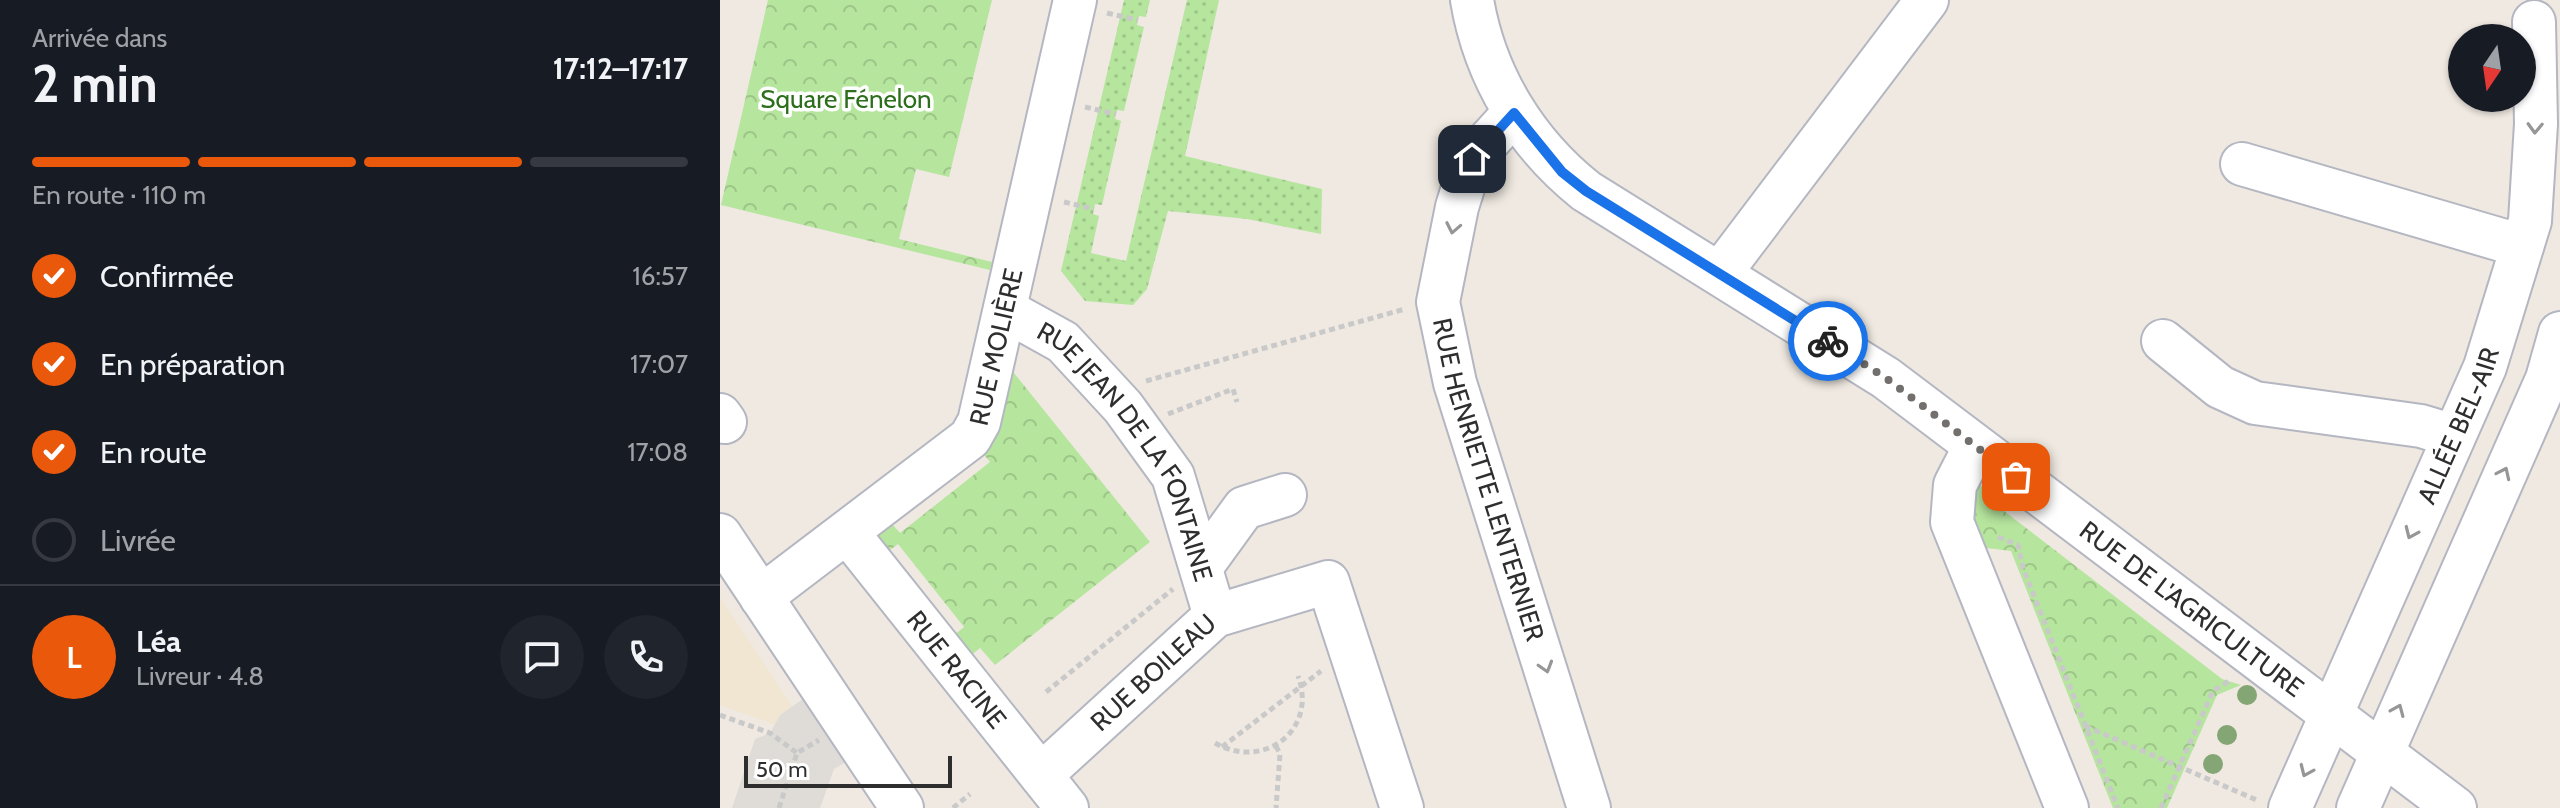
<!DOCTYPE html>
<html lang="fr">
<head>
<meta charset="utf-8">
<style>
  :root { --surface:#171b24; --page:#20242c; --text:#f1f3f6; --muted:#9ea1a6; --line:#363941; --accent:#ea580c }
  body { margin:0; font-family:Cabin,sans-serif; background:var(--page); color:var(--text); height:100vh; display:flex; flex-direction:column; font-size:30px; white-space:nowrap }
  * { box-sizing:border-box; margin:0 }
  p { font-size:26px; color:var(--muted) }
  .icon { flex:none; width:44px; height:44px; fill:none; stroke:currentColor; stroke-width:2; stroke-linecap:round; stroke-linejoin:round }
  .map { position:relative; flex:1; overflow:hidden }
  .panel { display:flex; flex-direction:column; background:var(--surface); width:720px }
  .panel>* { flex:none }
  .needle { width:52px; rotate:193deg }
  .fabs { position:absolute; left:1728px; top:24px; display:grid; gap:16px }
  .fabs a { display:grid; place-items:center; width:88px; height:88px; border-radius:50%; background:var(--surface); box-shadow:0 2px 6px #0004; font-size:40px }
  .scale { position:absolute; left:24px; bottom:20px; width:208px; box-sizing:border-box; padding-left:8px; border:4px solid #2e2e2e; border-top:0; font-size:22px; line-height:28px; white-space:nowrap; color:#2e2e2e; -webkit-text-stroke:6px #fff; paint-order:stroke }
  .pin { position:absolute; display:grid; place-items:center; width:68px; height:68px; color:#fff; margin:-34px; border-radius:16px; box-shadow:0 4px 12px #0006 }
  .courier { position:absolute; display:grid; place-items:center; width:80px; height:80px; margin:-40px; border:6px solid #1a73e8; border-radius:50%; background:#fff; color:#222; box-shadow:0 2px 10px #0007 }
  .head em { font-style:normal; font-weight:700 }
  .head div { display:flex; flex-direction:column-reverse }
  .head { display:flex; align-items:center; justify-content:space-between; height:136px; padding:0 32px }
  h1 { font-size:52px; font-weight:700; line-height:60px }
  .bar { display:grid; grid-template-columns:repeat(4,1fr); gap:12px 8px; align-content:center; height:96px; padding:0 32px }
  .bar i { height:10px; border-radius:6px; background:var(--line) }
  .bar .on { background:var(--accent) }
  .bar p { grid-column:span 4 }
  .line { display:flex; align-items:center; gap:20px; padding:0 32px; border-top:2px solid var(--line) }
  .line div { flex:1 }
  .round { display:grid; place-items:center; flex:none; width:84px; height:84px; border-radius:42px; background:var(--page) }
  ol { padding:0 32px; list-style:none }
  li { display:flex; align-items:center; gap:24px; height:88px }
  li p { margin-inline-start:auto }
  li .icon { padding:8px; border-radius:50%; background:var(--accent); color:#fff; stroke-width:4 }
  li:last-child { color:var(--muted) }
  li i { width:44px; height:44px; border:4px solid var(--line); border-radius:50% }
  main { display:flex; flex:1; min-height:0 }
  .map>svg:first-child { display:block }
  .education { fill:#f0e6d1 }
  .grass { fill:url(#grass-dots) }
  .park { fill:url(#park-crowns) }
  .plaza { fill:#dfdcd8 }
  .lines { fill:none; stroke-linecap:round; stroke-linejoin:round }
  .minor-casing { stroke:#b4b7c1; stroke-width:46 }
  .path { stroke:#c9c9c9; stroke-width:5; stroke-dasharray:6 4; stroke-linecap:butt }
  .minor { stroke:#fff; stroke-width:42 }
  .tree { fill:#84a574 }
  .oneway { stroke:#969696 }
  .done { stroke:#726f6d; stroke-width:8; stroke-dasharray:0 14.4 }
  .route { stroke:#1a73e8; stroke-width:10 }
  .labels { text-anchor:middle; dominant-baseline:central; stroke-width:7; stroke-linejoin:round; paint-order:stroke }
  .park-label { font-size:26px; fill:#2c6e1b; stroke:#fff }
  .street-label { font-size:26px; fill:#2e2e2e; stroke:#fff }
</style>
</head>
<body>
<main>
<section class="panel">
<div class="head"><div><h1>2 min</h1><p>Arrivée dans</p></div><em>17:12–17:17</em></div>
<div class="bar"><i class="on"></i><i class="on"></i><i class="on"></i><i></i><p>En route · 110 m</p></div>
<ol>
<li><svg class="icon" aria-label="check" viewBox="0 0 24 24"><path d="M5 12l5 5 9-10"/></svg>Confirmée<p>16:57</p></li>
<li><svg class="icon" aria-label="check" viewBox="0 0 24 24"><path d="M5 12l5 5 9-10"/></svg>En préparation<p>17:07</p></li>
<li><svg class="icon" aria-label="check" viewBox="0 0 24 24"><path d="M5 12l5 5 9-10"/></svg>En route<p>17:08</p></li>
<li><i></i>Livrée</li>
</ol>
<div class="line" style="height:144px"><b class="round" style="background:var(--accent);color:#fff">L</b><div><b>Léa</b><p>Livreur · 4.8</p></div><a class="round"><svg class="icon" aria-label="chat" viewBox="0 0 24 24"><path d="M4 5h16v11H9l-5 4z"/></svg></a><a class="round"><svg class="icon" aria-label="phone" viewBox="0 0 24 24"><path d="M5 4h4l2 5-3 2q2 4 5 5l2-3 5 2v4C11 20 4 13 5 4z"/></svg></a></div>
</section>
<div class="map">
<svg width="1840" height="808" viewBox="0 0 1840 808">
  <defs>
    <pattern id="grass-dots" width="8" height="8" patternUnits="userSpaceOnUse" patternTransform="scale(2)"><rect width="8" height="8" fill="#b6e59e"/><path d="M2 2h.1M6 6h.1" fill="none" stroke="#9dc588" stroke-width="1.8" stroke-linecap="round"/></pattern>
    <pattern id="park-crowns" width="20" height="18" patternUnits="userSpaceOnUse" patternTransform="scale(2)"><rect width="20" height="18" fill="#b6e59e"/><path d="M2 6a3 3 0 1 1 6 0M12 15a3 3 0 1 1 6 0" fill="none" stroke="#9dc588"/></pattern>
  </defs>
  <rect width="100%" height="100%" fill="#efe9e1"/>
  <!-- education -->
  <path class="education" d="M0,597l72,109 -12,9 -4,10 -56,-20z"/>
  <!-- grass -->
  <path class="grass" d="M404,0h26l-4,17 -7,-1 -2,9 7,2 -20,84 -7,-1 -2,9 6,2 -19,84 -7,-1 -2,10 6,2 -8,37 35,8 61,-261h32l-34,156 137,33 -1,45 -74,-15 -79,-8 -21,78 -14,16 -48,-4 -24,-30z"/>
  <!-- park -->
  <path class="park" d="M48,0h224l-43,177 -33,-8 -17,70 93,23 -2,8 -269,-65z
    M282,358l148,184 -155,123 -15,-17 -16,13 -16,-21 16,-13 -66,-83 -16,12 -9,-10 5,-23 8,-6 14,16 90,-71 -13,-16z
    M1270,485l17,4 10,7 -13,15 218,168 19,6 -24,10 -50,113h-54l-102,-257 -41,-5 5,-59z"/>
  <!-- plaza -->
  <path class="plaza" d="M90,694l44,63 -20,12 -14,39h-88l23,-69 15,-6 10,-18z"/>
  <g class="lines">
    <defs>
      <g id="minor">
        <path id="s1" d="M752,0c13,77 54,143 114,191l300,187 569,430"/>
        <path id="s2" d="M794,113l-42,46 -15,48 -19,95 17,81 134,425"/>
        <path d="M1522,164l280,82"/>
        <path d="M1001,272l206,-272"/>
        <path id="s3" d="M285,310l58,32 60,65 50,69 42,140"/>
        <path d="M1443,341l57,46 35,16 166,23 33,10"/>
        <path d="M0,415l5,7"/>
        <path d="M1255,446l-20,39 -3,37 115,286"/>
        <path id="s4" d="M127,532l220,276"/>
        <path d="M0,535l182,273"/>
        <path d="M482,566l42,-58 41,-13"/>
        <path id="s5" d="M41,597l209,-159 9,-16 96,-422"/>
        <path id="s6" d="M321,775l174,-159 113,-34 74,226"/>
        <path id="s7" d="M1570,808l195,-441 45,-146 6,-97 -2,-102"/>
        <path d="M1638,808l189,-429 13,-46"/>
      </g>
    </defs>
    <!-- minor casing -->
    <use href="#minor" class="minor-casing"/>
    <!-- path -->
    <path class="path" d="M387,13l31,7
      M365,107l31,7
      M344,202l30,7
      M426,381l259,-72
      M448,414l65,-25 4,13
      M1278,537l20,8 5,23 95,240
      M326,692l127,-103
      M0,715l50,18 27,20
      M1365,726l174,75
      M495,743c49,28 103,-13 83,-67
      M556,746l4,8 -4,54
      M502,747l99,-76
      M59,808l18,-55 22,-13
      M233,808l17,-14
      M1441,808l52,-117 16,-10"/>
    <!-- minor -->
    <use href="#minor" class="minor"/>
  </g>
  <!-- trees -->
  <g class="tree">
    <circle cx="1527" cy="695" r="10"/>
    <circle cx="1507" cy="735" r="10"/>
    <circle cx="1493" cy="764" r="10"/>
  </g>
  <!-- one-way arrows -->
  <defs><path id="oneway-chevron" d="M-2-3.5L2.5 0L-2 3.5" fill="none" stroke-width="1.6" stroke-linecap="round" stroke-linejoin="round" transform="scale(2)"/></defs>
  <g class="oneway">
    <use href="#oneway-chevron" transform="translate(1815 128) rotate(92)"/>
    <use href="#oneway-chevron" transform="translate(733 228) rotate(101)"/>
    <use href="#oneway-chevron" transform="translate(1784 473) rotate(-65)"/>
    <use href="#oneway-chevron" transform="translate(1691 533) rotate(114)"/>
    <use href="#oneway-chevron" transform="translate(826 667) rotate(73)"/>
    <use href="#oneway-chevron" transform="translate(1678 710) rotate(-67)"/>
    <use href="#oneway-chevron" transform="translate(1586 771) rotate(114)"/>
  </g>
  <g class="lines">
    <!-- done -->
    <path class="done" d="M1108,341l58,37 130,99"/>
    <!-- route -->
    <path class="route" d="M752,159l42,-46 48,59 24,19 242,150"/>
  </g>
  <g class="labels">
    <!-- park labels -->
    <g class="park-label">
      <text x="126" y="99">Square Fénelon</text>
    </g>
    <!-- street labels -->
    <g class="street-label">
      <text stroke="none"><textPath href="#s5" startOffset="358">RUE MOLIÈRE</textPath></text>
      <text stroke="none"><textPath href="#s7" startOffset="418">ALLÉE BEL-AIR</textPath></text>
      <text stroke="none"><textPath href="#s3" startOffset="194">RUE JEAN DE LA FONTAINE</textPath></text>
      <text stroke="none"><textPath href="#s2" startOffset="394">RUE HENRIETTE LENTERNIER</textPath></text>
      <text stroke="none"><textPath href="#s1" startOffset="964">RUE DE L'AGRICULTURE</textPath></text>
      <text stroke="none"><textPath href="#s4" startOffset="176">RUE RACINE</textPath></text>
      <text stroke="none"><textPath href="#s6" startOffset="152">RUE BOILEAU</textPath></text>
    </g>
  </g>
</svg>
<div class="fabs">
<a><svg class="needle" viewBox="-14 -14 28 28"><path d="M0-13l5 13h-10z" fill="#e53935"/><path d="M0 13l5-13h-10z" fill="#9ea1a6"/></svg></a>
</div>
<div class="scale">50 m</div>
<div class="pin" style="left:1296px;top:477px;background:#ea580c"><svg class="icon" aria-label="bag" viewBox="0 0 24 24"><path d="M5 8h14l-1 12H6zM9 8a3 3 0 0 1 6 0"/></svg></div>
<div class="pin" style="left:752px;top:159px;background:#1f2937"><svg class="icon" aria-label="home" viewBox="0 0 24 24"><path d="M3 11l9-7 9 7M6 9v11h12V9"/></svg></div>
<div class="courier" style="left:1108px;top:341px"><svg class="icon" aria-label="bike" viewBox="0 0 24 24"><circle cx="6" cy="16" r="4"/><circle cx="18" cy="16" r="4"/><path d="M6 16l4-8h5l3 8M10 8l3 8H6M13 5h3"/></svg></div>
</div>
</main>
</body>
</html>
